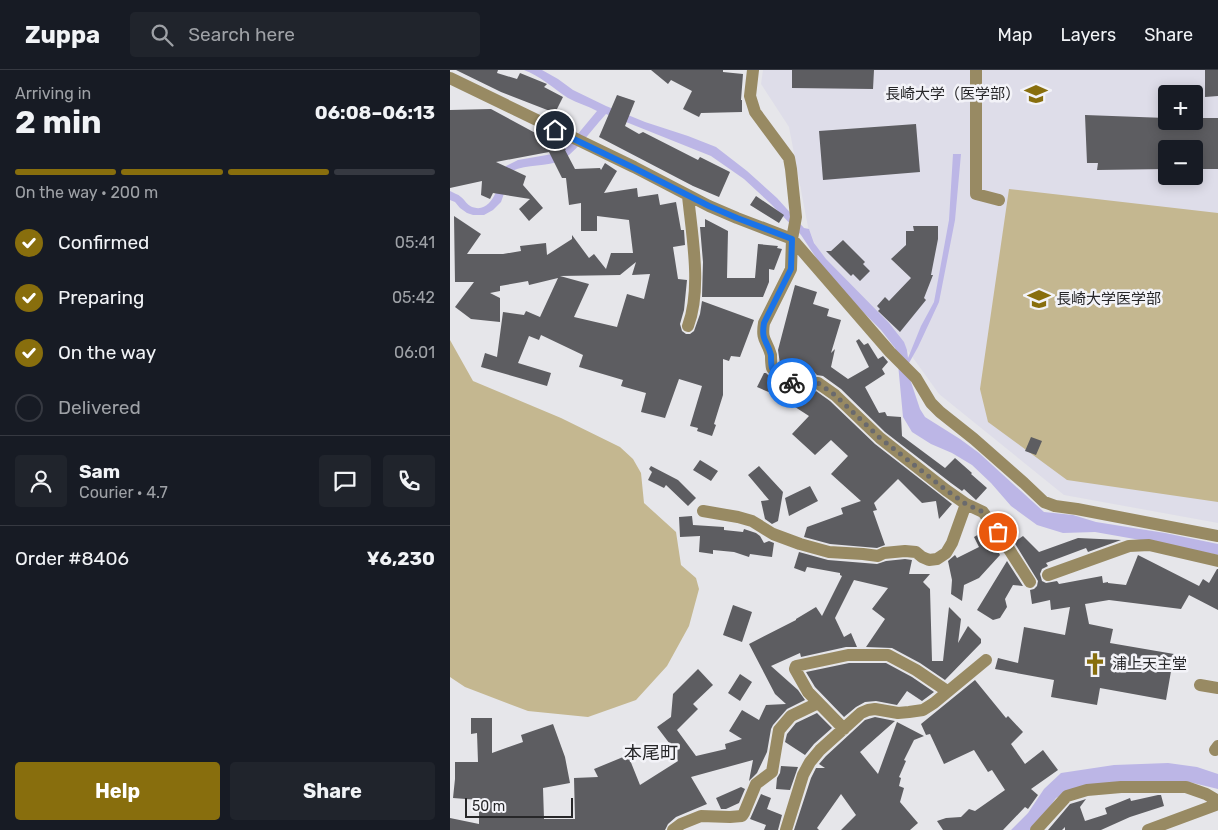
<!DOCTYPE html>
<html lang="en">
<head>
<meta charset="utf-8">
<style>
  :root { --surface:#171b24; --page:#20242c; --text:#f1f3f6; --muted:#9ea1a6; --line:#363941; --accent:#886e0d }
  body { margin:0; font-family:Rubik,"Noto Sans JP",sans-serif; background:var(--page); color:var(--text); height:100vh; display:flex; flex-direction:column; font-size:19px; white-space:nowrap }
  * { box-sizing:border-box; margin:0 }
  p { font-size:16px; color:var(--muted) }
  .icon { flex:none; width:28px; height:28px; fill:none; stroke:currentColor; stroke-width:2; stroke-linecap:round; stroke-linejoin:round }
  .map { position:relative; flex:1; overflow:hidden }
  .drawer { display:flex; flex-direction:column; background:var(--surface); width:450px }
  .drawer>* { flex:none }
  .controls { position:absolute; left:708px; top:15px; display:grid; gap:10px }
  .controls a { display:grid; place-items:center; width:45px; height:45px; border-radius:5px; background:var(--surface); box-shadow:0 2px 12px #0003; font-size:25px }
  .scale { position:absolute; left:15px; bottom:12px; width:108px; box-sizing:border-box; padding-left:5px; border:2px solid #272729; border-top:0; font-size:14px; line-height:18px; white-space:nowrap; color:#272729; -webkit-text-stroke:4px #f3f3f8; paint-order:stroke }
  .pin { position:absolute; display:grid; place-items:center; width:42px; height:42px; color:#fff; margin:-21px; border:2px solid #fff; border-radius:50%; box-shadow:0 1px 5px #0007 }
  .courier { position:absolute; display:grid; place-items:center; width:50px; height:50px; margin:-25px; border:4px solid #1a73e8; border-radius:50%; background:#fff; color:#222; box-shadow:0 1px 6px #0007 }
  .head em { font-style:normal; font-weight:700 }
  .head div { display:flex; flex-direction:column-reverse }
  .head { display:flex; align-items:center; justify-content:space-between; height:85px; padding:0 15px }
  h1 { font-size:32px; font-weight:700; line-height:38px }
  .bar { display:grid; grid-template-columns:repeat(4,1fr); gap:8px 5px; align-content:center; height:60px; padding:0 15px }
  .bar i { height:6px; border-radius:4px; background:var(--line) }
  .bar .current { background:var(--accent) }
  .bar p { grid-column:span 4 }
  .line { display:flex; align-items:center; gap:12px; padding:0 15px; border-top:1px solid var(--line) }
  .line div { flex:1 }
  .round { display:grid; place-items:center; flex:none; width:52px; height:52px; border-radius:5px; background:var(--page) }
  ol { padding:0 15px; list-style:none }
  li { display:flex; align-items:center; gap:15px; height:55px }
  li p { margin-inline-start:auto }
  li .icon { padding:5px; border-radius:50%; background:var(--accent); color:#fff; stroke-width:4 }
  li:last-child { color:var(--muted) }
  li i { width:28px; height:28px; border:2px solid var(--line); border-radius:50% }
  .primary-button { display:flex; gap:10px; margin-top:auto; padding:10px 15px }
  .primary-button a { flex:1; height:58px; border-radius:5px; background:var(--accent); color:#fff; font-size:20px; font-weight:700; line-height:58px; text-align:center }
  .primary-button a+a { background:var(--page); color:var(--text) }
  header { display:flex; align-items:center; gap:30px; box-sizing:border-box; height:70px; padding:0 25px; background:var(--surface); border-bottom:1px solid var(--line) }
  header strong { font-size:24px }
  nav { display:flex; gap:28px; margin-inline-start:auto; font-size:18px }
  .search { width:350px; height:45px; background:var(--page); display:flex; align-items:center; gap:12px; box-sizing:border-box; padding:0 18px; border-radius:5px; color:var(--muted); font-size:19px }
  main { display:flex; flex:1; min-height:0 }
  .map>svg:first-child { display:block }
  .built { fill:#dedde9; fill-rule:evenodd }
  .green { fill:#c4b790 }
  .water { fill:#bcb6e6 }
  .building { fill:#5d5d61; fill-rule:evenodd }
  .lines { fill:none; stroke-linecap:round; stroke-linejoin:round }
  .minor { stroke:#988a63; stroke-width:12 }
  .done { stroke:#6a6a6d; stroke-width:5; stroke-dasharray:0 9 }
  .route { stroke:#1a73e8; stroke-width:6 }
  .labels { text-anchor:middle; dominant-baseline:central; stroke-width:5; stroke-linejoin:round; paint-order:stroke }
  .poi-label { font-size:15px; fill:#272729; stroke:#f3f3f8; text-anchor:start }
  .quarter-label { font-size:18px; fill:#272729; stroke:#f3f3f8 }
</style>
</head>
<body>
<header>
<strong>Zuppa</strong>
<div class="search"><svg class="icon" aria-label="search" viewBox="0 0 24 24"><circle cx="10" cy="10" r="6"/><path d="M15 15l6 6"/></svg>Search here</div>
<nav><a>Map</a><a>Layers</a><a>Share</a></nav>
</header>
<main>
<section class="drawer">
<div class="head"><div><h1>2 min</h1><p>Arriving in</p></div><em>06:08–06:13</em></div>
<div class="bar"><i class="current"></i><i class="current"></i><i class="current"></i><i></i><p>On the way · 200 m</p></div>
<ol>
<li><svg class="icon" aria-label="check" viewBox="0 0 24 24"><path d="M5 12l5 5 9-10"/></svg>Confirmed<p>05:41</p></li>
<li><svg class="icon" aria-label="check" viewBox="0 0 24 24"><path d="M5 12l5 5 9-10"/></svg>Preparing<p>05:42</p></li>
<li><svg class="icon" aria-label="check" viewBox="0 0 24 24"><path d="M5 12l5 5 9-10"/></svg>On the way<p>06:01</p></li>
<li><i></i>Delivered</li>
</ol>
<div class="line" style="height:90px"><a class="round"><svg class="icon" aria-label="person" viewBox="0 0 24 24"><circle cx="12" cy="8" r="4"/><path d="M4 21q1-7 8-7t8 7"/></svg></a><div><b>Sam</b><p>Courier · 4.7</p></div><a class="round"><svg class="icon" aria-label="chat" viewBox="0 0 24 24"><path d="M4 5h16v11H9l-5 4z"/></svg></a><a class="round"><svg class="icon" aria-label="phone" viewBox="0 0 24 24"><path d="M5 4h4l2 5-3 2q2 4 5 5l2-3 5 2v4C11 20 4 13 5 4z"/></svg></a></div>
<div class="line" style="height:65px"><div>Order #8406</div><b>¥6,230</b></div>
<div class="primary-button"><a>Help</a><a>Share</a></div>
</section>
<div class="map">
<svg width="768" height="760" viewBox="0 0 768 760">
  <rect width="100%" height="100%" fill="#e6e6ea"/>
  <!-- built -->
  <path class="built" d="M313,0h455v453l-154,-28 -125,-101 -41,-57 -76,-76 -14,-34 -19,-100 -28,-43zM716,24h28v27h-28zM716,79h28v27h-28z"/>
  <!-- green -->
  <path class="green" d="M559,119l209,24v289l-151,-22 -79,-58 -8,-33z
    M0,270l23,41 88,37 59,29 13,12 8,14 3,30 32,29 5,33 15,13 3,11 -10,37 -22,40 -31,34 -48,17 -60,-6 -63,-24 -15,-10z"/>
  <!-- water -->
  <path class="water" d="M74,0h18l16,9 15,11 33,16 39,16 43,14 28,11 31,24 30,27 27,30 5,1 5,14 12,16 63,64 15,19 3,8 1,8 13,-32 13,-24 15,-82 4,-66h8l-6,66 -16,82 -21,45 -9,16 1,16 10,30 5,8 35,22 19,14 65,59 29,3 23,7 69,11 53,11v11l-55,-11 -68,-12 -32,1 -26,-8 -26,-19 -20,-23 -19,-18 -20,-12 -21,-9 -19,-12 -9,-15 -6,-64 -2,-5 -14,-18 -50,-50 -30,-45 -30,-31 -27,-25 -33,-23 -105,-42c-11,12 -31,39 -44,46 -15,7 -35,4 -50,11l-11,31 -8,8 -9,5h-11l-6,-2 -7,-5 -5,-6 -5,-2v-9c3,2 8,3 11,6 4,3 6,8 11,10 22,8 28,-28 34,-41l12,-6 40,-7 9,-6 30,-36c-9,-5 -20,-8 -29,-13 -15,-10 -28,-22 -44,-28z
    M718,693l29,4 21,7v15l-33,-8 -111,8 -18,9 -16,23 -10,9h-19l17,-17 16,-24 17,-16 53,-8z"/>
  <!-- building -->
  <path class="building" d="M6,0h42l-1,3 20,6 3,-6 27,11 -3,3 19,10 -8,16 -54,-21z
    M201,0h72v2l20,2 -2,26h1v12l-41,1 -2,4 -16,-8 9,-18 -21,-11 -3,4z
    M342,0h82l-1,19 -81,-1z
    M755,0h13v26l-13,1z
    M167,25l18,6 -10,25 14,8 4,-2 55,28 2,-3 30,15 -11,25 -26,-11 -94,-49z
    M41,39l61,33 2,-1 9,5 3,4h-1l10,19 25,-1 1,2 4,-7 12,8 -13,22 33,-5 1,9 20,-3 2,11 16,-3 5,28h3l1,15 -12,2 5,32 9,1 -3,30 -4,14 2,7 4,3h4l4,-3 6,-17 2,-13 52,19 -14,37 -9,-1 -2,5 -6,-2v36l-9,29 2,1 -4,11 -15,-5 1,-3 -8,-2 12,-40 -23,-7 -14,39 -24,-6 5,-19 -25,-7 2,-6 -44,-13 4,-12 -42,-20 -2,5 -10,-4 -11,27 33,10 -4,13 -66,-19 4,-14 12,4 6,-45 21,3 2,-4 14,6 18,-39 -29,7 -1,-4 -28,5v5l-10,2 10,5v24l-29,-3 -16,-12 19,-25h-19l-1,-66 27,18 -14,20h36l18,-3 -1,-5 26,-3 1,12 25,-16v-4l17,23 5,-4 12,15 5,-16h22l-4,-33 -32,-4v15h-16v-28l-12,2 -3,-27h-4l-13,-26 -53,10 30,14 -3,9 20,23 -14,13 -10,-12 11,-10 -37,-6 -3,6 -9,-4 1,-14 -32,7v-78zM186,192l-4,13 18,-1 -6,25 -17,-5 -10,33 -43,-10 15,-33 -29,-8 60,-1z
    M635,45l81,3v3h28v-3h24v51h-24v-20h-28v20l-69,1 1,-7h-11z
    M466,54l4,48 -97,8 -4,-49z
    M306,126l28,19 -5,8 -29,-18z
    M255,149l23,12 -1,47h28l3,-34 20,2 -1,2 5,1 -8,21 -5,-1v13l-6,15h-61l1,-35 -3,-35h5z
    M463,156h25v13l-7,36h2l-9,23 2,2 -26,32 -22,-21 2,-2 -3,-3 8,-9 4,4 22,-23 -20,-19 15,-14v-14h8z
    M393,170l22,22 -2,2 7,7 -10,10 -7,-7 -2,2 -25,-25h5z
    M345,215l22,7 -4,12 16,5 -2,7 14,4 -10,33 4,-4 -4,18 17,12 21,-12 -13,-26 3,-2 5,6 4,-2 10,16 5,-3 5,6 -6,7 3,5 -20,13 14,26 6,-1 2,4 14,1 1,19 43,32 10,-10 17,15 -1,1 16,14 -11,12 -12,-11 -2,2 -11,-8 -66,-51 -44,-43 -18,-13 -6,-1 -14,-14 -12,13 -11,-10 -2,-14z
    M314,303h2l17,16 4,2 9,1 11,7 9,-8 14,10 45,43 77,60 -13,15 -3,-18 -14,2 -24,-24 -24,24 3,7 -4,1 12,34 -8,3 -47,-4 -26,-7 3,-10 36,-13 -2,-6 20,-7 -30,-27 17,-18 -17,-16 -16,15 -23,-21 17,-18 -31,-20 -21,-9z
    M581,367l11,4 -6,14 -11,-4z
    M250,390l18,11 -7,10 -18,-11z
    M201,396l27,14 18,18 -8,8 -22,-21 -2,3 -16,-8 4,-8 -3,-3z
    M309,396l24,26 -5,29 -6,3 -7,-5 -4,-18 8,-1 -21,-25z
    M360,416l8,15 -29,15 -4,-18z
    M242,446l1,9 31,2v3l19,2 1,-3 12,4 4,3 4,7 5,-2 5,2 -2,14 -22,-3 -1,3 -15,-5 -21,-2v4l-14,-2 1,-16 -20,1 -1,-20z
    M536,460l14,25 -21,23 -15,7 -2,16 -11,-7 1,-14 -4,-19 7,-6 2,3 22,-11 -5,-10z
    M573,466l16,16 39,-14 43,2 -33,12 -2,-4 -40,15 2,3 -6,3 -2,5 2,7 4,2 11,-2 2,3 43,-8 1,7 5,-1v1l18,2 12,-30 61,31 4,-7 6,4 8,-14h1v41l-29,-15 -8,14 -72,-9 -24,4 4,20 24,5 -3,14 64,11 -8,46 -66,-12 -3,17 -46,-8 3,-17 -59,-11 3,-11 20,5 6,-36 41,8 5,-28 -19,3 -1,-10 -18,4 -2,-14 4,-1 3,-3 1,-5 -24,-39z
    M349,482l29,8 49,4 9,-3 19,-2 7,1 -3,14h21l-7,8 7,7 2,72h11l6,-54 12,12 -3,24 10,-17 13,13v4l-36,37 -25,-17 -28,-15 -26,-1 19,-28 -13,-10 16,-21 -34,-8 -19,38 9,19 7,-4 6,14h-11l-45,10 -1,-4 -29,13 27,24 7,10 -18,9 -14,16 -2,4 -4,23 -10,21 -8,8 4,-21 -62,17 16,27 -31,13 -8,7 -3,6h-215v-12l29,6v-24l-26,-2 2,-19v-17h23l-1,-29 -6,1v-16h21v35l31,-11 -2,-7 32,-11 12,33 5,26 -27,5 1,31h31l-1,-41 24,-1 -4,-8 34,-14 12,30 38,-24 -5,-13 -16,-21 14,-10 2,-23 25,-25 15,16 -20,19 5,5 -21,21 19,26 30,-7 -1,-5 17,-5 -13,-8 13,-21 17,10 7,-15 20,-1 -11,-10 -26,-50 47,-24v-1l20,-12 6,9 20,-40 -2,-1v-2l-33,-6 -2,5 -11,-4z
    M557,491l16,25 -10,-1 -8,14 2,8 -7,11 -7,2 -16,-10z
    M283,535l19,7 -10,30 -19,-7z
    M399,593h37l26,14 22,15 -12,9 -15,-10 -10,14 -21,-4 -11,1 -9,5 -12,10 -29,-30 -9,-15z
    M290,604l12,8 -12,19 -12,-8z
    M525,610l31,38 2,-2 15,16 -12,12 14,20 18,-14 15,20 -27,19 7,6 -10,14 -3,-2 -22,23h-60l-6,-9 9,-3 15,-1 8,-8 6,2 30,-21 -13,-20 -4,2 -14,-22 -30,14 -14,-30 -4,1 -5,-11z
    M367,643l15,15 -18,16 -9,11 -20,-13 2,-8 9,-11z
    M425,647l20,4 -35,31 18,22 19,-52 27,14 -10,4 -10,20 2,1 -7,16 2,1 -2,8 5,2 -4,14 18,21 -8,7h-69l15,-15 -15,-21 -24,34 2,2h-25l17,-52 5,-10h9l-6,-4 7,-8 39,-36z
    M331,696l17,1 -8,23 -14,-1 1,-11 3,-5z
    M291,717l4,2 -6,14 -13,6h-5l-5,-11z
    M311,724l10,4 -4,11 15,6 -4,15h-14l2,-5 -16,-6z
    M708,725h3l3,11 -34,11 -29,13h-36v-3l-3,3h-14l22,-26 10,-3 6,-2 -6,8 5,14 22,-7 -2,-6 25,-10 1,3z"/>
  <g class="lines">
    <!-- minor -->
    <path class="minor" d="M303,0l-3,26 5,16 34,46 2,11 5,48 -4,22 -1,30 -27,54c-3,18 3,17 7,32 0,4 0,9 1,13l16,15 6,1 24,-1 17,12 45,43 66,52 20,14 17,8 15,20 32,50
      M526,0v124l23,6
      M0,8l184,89 75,39 28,12 55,21 98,113 26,26 15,25 9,9 34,27 50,44 20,19 11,4 22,3 141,27
      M238,126c4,40 14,93 0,130
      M253,441l35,6 14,4 21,13 27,10 29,8 34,2 15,2 6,-3 21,-2 11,1 6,5 7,3 8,-1 9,-6 6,-10 14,-39
      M598,505l81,-29 20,-1 69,16
      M750,615l18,3
      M394,659l-36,-37 -13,-23 1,-3 52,-11h40l28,15 31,21
      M765,680l3,-4
      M223,760l8,-6 20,-8 29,1 12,-1 2,-3 12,-29 16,-12 7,-42 12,-14 27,-13
      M336,760l17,-55 7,-13 10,-12 41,-37 7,-3 7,-1 23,4 11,-1 14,-2 11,-7 52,-43
      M586,760l31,-34 20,-6 34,-3h65l20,7 12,7
      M698,760l70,-26"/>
  </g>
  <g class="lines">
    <!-- done -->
    <path class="done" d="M342,313h26l17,12 45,43 66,52 20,14 17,8 15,20"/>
    <!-- route -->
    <path class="route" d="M105,60l79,38 75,38 28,12 55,21 -1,30 -27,54c-3,18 3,17 7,32 0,4 0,9 1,13l16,14 4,1"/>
  </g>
  <!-- icons -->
  <defs>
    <symbol id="university-bare" viewBox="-9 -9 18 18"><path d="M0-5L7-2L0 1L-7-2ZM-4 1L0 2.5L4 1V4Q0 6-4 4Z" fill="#886e0d" stroke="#f3f3f8" stroke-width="2.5" paint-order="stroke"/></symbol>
    <symbol id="church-bare" viewBox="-9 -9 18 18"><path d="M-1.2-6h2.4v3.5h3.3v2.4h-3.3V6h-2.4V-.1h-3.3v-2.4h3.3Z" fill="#886e0d" stroke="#f3f3f8" stroke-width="2.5" paint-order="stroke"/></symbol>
  </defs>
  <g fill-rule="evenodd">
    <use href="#university-bare" x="570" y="8" width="32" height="32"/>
    <use href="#university-bare" x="573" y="213" width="32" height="32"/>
    <use href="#church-bare" x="629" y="578" width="32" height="32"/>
  </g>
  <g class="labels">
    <!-- poi labels -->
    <g class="poi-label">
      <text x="570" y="24" text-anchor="end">長崎大学（医学部）</text>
      <text x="606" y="229">長崎大学医学部</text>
      <text x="662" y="594">浦上天主堂</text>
    </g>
    <!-- quarter labels -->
    <g class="quarter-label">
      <text x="201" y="683">本尾町</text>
    </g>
  </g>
</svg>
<div class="controls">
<a>+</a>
<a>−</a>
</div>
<div class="scale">50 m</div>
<div class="pin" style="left:548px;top:462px;background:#ea580c"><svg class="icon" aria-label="bag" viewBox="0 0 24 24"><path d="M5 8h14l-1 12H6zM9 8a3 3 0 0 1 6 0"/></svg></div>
<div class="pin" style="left:105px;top:60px;background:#1f2937"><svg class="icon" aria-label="home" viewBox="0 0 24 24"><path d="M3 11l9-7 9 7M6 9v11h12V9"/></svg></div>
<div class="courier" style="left:342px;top:313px"><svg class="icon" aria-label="bike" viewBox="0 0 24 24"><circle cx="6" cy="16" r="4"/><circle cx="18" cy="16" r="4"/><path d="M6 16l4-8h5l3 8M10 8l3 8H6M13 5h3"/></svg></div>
</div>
</main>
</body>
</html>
